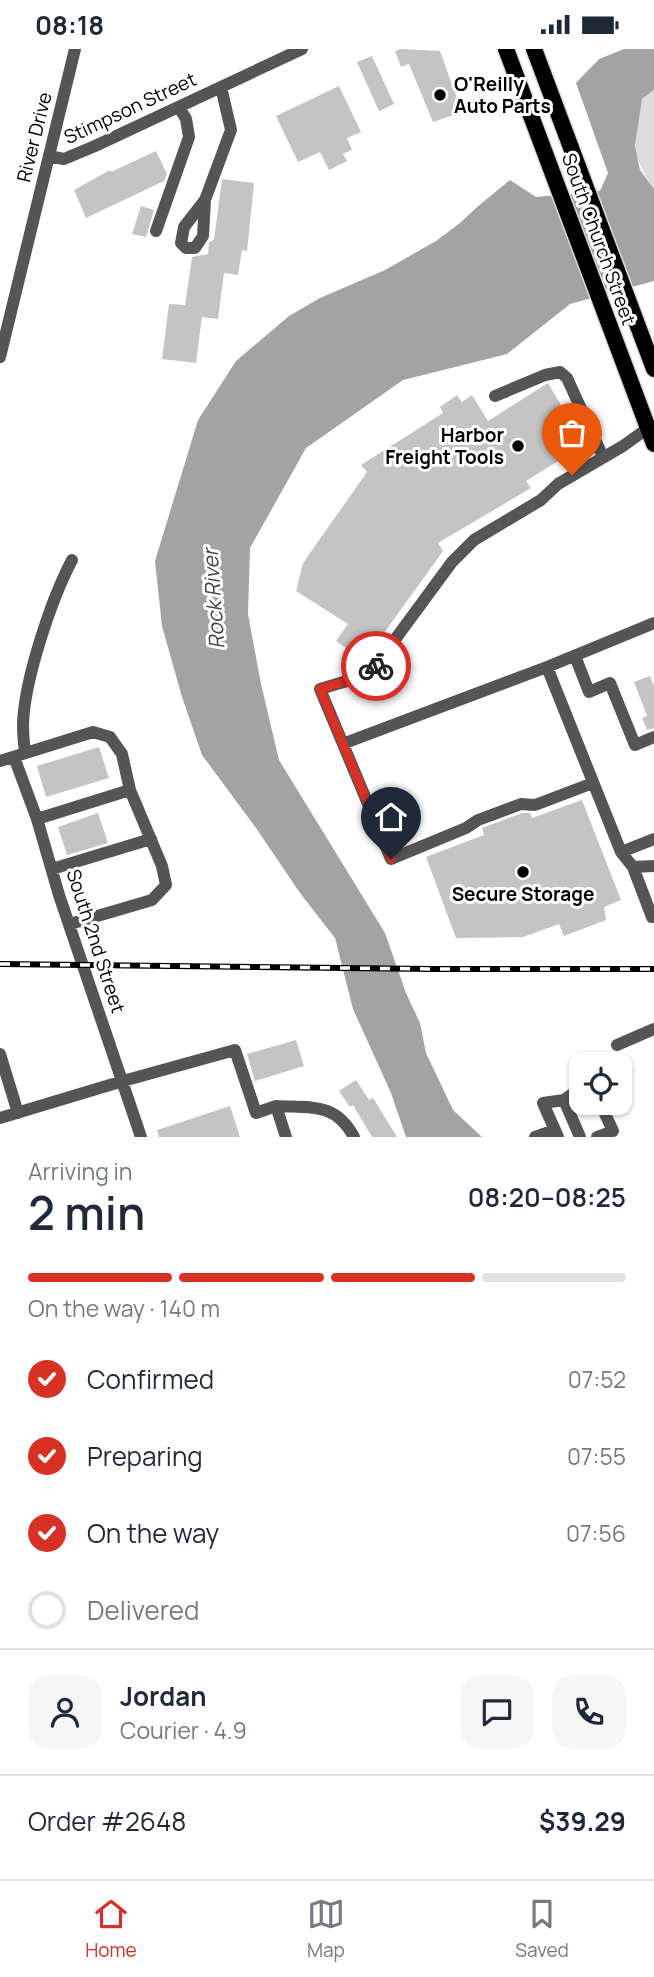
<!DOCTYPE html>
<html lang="en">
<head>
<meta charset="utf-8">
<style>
  :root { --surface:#fff; --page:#f6f6f7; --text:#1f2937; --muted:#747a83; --line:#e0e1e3; --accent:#d93025 }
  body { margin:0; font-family:Manrope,sans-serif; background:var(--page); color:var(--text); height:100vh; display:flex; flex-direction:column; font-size:26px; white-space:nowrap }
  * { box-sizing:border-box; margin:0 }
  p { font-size:23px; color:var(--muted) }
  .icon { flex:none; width:38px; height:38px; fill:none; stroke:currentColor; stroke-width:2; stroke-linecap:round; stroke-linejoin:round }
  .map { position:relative; height:1088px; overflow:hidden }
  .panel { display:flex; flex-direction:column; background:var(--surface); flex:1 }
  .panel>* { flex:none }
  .controls { position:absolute; left:569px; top:1003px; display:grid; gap:14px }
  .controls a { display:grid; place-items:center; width:63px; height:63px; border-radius:14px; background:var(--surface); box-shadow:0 2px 5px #0004; font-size:35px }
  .pin { position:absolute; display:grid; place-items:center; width:60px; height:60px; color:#fff; margin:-72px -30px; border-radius:50% 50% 50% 0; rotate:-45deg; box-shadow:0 0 7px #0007 }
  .pin .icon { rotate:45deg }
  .courier { position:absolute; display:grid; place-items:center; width:70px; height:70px; margin:-35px; border:5px solid #d93025; border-radius:50%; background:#fff; color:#222; box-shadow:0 2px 9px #0007 }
  .headline em { font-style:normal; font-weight:600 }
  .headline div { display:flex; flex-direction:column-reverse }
  .headline { display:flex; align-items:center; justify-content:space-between; height:119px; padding:0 28px }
  h1 { font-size:46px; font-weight:600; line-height:52px }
  .bar { display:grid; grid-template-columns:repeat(4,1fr); gap:10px 7px; align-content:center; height:84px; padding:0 28px }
  .bar i { height:9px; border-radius:5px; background:var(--line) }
  .bar .current { background:var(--accent) }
  .bar p { grid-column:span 4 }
  .line { display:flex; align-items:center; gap:18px; padding:0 28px; border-top:2px solid var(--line) }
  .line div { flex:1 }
  .round { display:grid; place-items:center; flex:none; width:74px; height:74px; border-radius:21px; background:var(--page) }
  ol { padding:0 28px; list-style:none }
  li { display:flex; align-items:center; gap:21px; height:77px }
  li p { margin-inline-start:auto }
  li .icon { padding:7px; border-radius:50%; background:var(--accent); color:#fff; stroke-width:4 }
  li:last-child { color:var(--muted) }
  li i { width:38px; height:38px; border:4px solid var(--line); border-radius:50% }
  .status { display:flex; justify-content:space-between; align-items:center; height:49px; padding:0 35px; background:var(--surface); direction:ltr }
  .status svg { height:19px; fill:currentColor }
  .tab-bar { display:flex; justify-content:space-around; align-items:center; height:98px; border-top:2px solid var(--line); background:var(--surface); font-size:19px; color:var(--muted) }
  .tab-bar a { display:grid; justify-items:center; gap:4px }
  .tab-bar .current { color:var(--accent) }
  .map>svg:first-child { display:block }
  .green { fill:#dcdcdc }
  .water { fill:#a3a3a3 }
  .building { fill:#c4c4c4 }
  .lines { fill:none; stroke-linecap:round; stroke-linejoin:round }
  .major-casing { stroke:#dbdbdb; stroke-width:19 }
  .minor { stroke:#555; stroke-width:12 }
  .major { stroke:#000; stroke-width:16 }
  .rail-casing { stroke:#000; stroke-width:6 }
  .rail { stroke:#fff; stroke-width:3.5; stroke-dasharray:10; stroke-linecap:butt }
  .done { stroke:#595959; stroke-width:7; stroke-dasharray:0 12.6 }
  .route { stroke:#d93025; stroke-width:9 }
  .poi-dot { fill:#000; stroke:#fff; stroke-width:2.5 }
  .labels { text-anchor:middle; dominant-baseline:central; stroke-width:6; stroke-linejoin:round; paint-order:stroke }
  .poi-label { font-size:19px; font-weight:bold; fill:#000; stroke:#fff; text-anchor:start }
  .street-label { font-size:19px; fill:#000; stroke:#fff }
  .water-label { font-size:21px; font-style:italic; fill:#444; stroke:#fff }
</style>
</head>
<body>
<div class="status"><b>08:18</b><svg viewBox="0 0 49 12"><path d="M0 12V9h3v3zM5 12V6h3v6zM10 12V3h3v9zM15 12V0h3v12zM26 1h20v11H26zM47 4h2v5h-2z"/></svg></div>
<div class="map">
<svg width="654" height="1088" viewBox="0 0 654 1088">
  <rect width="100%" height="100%" fill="#fff"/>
  <!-- green -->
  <path class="green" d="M654,41v99c-24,-34 -21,-51 -12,-90z"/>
  <!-- water -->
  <path class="water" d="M624,0h30v41l-12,9 -7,46 5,25 14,19v92l-84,23 -63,50 -104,26 -97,68 -56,100 -2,66 13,70 18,76 106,173 21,60 14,30 6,30 27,57 29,27h-76l-15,-44 -38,-84 -18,-71 -35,-45 -44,-65 -54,-73 -20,-58 -20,-71 -7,-65 43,-141 38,-59 53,-45 31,-18 65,-28 51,-29 24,-18 17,-16 33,-27 26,17 64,-6 8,-18 -32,-90 23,-24z"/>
  <!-- building -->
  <path class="building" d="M401,0l39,2 22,61 -29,10 -24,-58 -8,3 -6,-16z
    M372,7l22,48 -15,7 -22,-49z
    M339,37l22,46 -14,6 5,12 -9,4 4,7 -18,9 -9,-18 -22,10 -22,-46z
    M156,102l11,23 -3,7 -78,37 -12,-28 36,-20 1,2z
    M222,130l32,4 -7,68 -5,-1 -4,25 -14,-2 -6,46 -16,-2 -6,46 -34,-4 7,-55 16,1 7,-48 16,-3 1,-12 5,-2z
    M141,157l13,4 -8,27 -14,-3z
    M548,334l36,62 -58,36 5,7 -93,55 5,8 -69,96 -6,-5 -10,14 -22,-15 12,-17 -52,-33 7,-28 64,-91 -6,-7 82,-52 -3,-6 17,-12 5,7 10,-7 16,26z
    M650,627l4,10v42l-7,2 -5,-12 5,-2 -13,-34z
    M99,698l10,31 -63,19 -9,-31z
    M582,751l39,100 -17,7 2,13 -42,16 -5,-12 -36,13 -67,1 -30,-81 58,-22 -2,-7 40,-15h8l2,5z
    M98,764l10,30 -41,12 -9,-28z
    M296,991l8,26 -49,15 -8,-27z
    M356,1031l13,20 4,-2 24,39h-25l-19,-32 -3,2 -11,-16z
    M230,1057l10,31h-81l-2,-7z"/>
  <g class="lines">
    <defs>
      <path id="major" d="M506,0l148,395
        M534,0l120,320"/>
    </defs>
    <!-- major casing -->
    <use href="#major" class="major-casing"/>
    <!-- minor -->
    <path class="minor" d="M49,107l15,3 31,-13 207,-97
      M205,151l-21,27 -3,16 5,5h9l8,-12 2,-36 26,-70 -10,-43
      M156,182l33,-94 -3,-18 -7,-12
      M0,308l75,-308
      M495,347l50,-21 15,-3 7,6 36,79
      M575,607l14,36 21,-9 25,62 19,-8
      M547,618l74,185 33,-13
      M345,694l202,-76 107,-44
      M25,703c-1,-8 -2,-18 -2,-27 1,-44 28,-125 49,-165
      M14,708l23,62 22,76 82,242
      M0,712l93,-29 17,5 12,17 8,36 32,76 4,19 -14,15 -82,24
      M593,734l-58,22 -14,-1 -43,16 -12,8 -75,31 -71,-170 37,-11 17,-10 78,-106 22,-22 67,-40 17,-16 65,-38 25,-18
      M37,770l93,-29
      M621,803l12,15 19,50h2
      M633,818l21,-1
      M52,820l99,-30
      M617,996l37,-16
      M0,1005l18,59
      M564,1051l16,37
      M276,1057c35,2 59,-4 78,31
      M0,1069l123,-37 112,-31 21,63 20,-7 10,31
      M535,1088l20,-7
      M558,1088l-15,-34 21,-3 17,-12
      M597,1088l16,-6 -13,-28"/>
    <!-- major -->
    <use href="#major" class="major"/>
    <defs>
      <path id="rail" d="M0,915l433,5h221"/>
    </defs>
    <!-- rail casing -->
    <use href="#rail" class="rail-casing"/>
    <!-- rail -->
    <use href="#rail" class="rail"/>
  </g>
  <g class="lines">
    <!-- done -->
    <path class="done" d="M376,617l76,-104 22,-22 67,-40 17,-16 14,-9"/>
    <!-- route -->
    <path class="route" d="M376,617l-19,12 -37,11 71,170"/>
  </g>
  <!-- markers -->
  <g class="poi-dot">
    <circle cx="440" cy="46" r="7"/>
    <circle cx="518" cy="397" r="7"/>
    <circle cx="523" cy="823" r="7"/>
  </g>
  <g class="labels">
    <!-- poi labels -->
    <g class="poi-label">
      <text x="454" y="35">O'Reilly<tspan x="454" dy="22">Auto Parts</tspan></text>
      <text x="504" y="386" text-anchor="end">Harbor<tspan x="504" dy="22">Freight Tools</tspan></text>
      <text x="523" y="845" text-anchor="middle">Secure Storage</text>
    </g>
    <!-- street labels -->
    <g class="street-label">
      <text transform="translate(130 59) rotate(-25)">Stimpson Street</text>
      <text transform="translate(34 88) rotate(-76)">River Drive</text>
      <text transform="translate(599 190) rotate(70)">South Church Street</text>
      <text transform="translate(96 892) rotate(72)">South 2nd Street</text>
    </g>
    <!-- water labels -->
    <g class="water-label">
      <text transform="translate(213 550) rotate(-94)">Rock River</text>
    </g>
  </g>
</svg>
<div class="controls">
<a><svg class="icon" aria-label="locate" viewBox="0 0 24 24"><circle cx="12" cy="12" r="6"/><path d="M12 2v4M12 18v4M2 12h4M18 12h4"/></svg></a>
</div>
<div class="pin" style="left:572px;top:426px;background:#ea580c"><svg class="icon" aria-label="bag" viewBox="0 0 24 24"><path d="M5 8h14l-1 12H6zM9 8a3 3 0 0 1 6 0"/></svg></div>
<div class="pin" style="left:391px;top:810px;background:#1f2937"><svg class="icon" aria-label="home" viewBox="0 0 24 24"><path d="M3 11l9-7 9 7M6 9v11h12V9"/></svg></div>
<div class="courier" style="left:376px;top:617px"><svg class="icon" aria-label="bike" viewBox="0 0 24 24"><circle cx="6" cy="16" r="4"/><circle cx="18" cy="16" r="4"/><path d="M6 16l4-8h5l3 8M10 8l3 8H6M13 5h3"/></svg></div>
</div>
<section class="panel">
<div class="headline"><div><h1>2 min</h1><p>Arriving in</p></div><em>08:20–08:25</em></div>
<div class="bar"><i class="current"></i><i class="current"></i><i class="current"></i><i></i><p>On the way · 140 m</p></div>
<ol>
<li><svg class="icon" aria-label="check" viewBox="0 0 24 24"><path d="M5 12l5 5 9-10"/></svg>Confirmed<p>07:52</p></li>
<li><svg class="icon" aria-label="check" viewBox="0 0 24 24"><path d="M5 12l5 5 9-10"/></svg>Preparing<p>07:55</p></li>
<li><svg class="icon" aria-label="check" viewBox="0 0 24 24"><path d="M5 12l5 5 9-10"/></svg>On the way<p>07:56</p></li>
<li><i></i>Delivered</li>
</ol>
<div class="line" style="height:126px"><a class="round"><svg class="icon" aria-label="person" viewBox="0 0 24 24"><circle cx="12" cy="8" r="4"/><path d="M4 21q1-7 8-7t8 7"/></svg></a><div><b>Jordan</b><p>Courier · 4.9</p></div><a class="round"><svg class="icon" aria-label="chat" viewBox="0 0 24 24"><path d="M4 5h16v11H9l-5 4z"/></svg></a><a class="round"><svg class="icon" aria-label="phone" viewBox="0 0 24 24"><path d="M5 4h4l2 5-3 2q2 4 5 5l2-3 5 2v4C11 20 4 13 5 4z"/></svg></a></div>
<div class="line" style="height:91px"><div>Order #2648</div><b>$39.29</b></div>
</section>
<nav class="tab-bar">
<a class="current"><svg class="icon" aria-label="home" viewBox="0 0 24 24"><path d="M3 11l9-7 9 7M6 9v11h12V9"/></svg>Home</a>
<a><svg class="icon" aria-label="map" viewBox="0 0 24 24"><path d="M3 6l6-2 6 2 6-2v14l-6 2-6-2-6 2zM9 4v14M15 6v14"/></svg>Map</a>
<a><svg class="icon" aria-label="saved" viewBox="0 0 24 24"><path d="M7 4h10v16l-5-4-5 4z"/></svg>Saved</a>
</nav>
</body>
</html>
